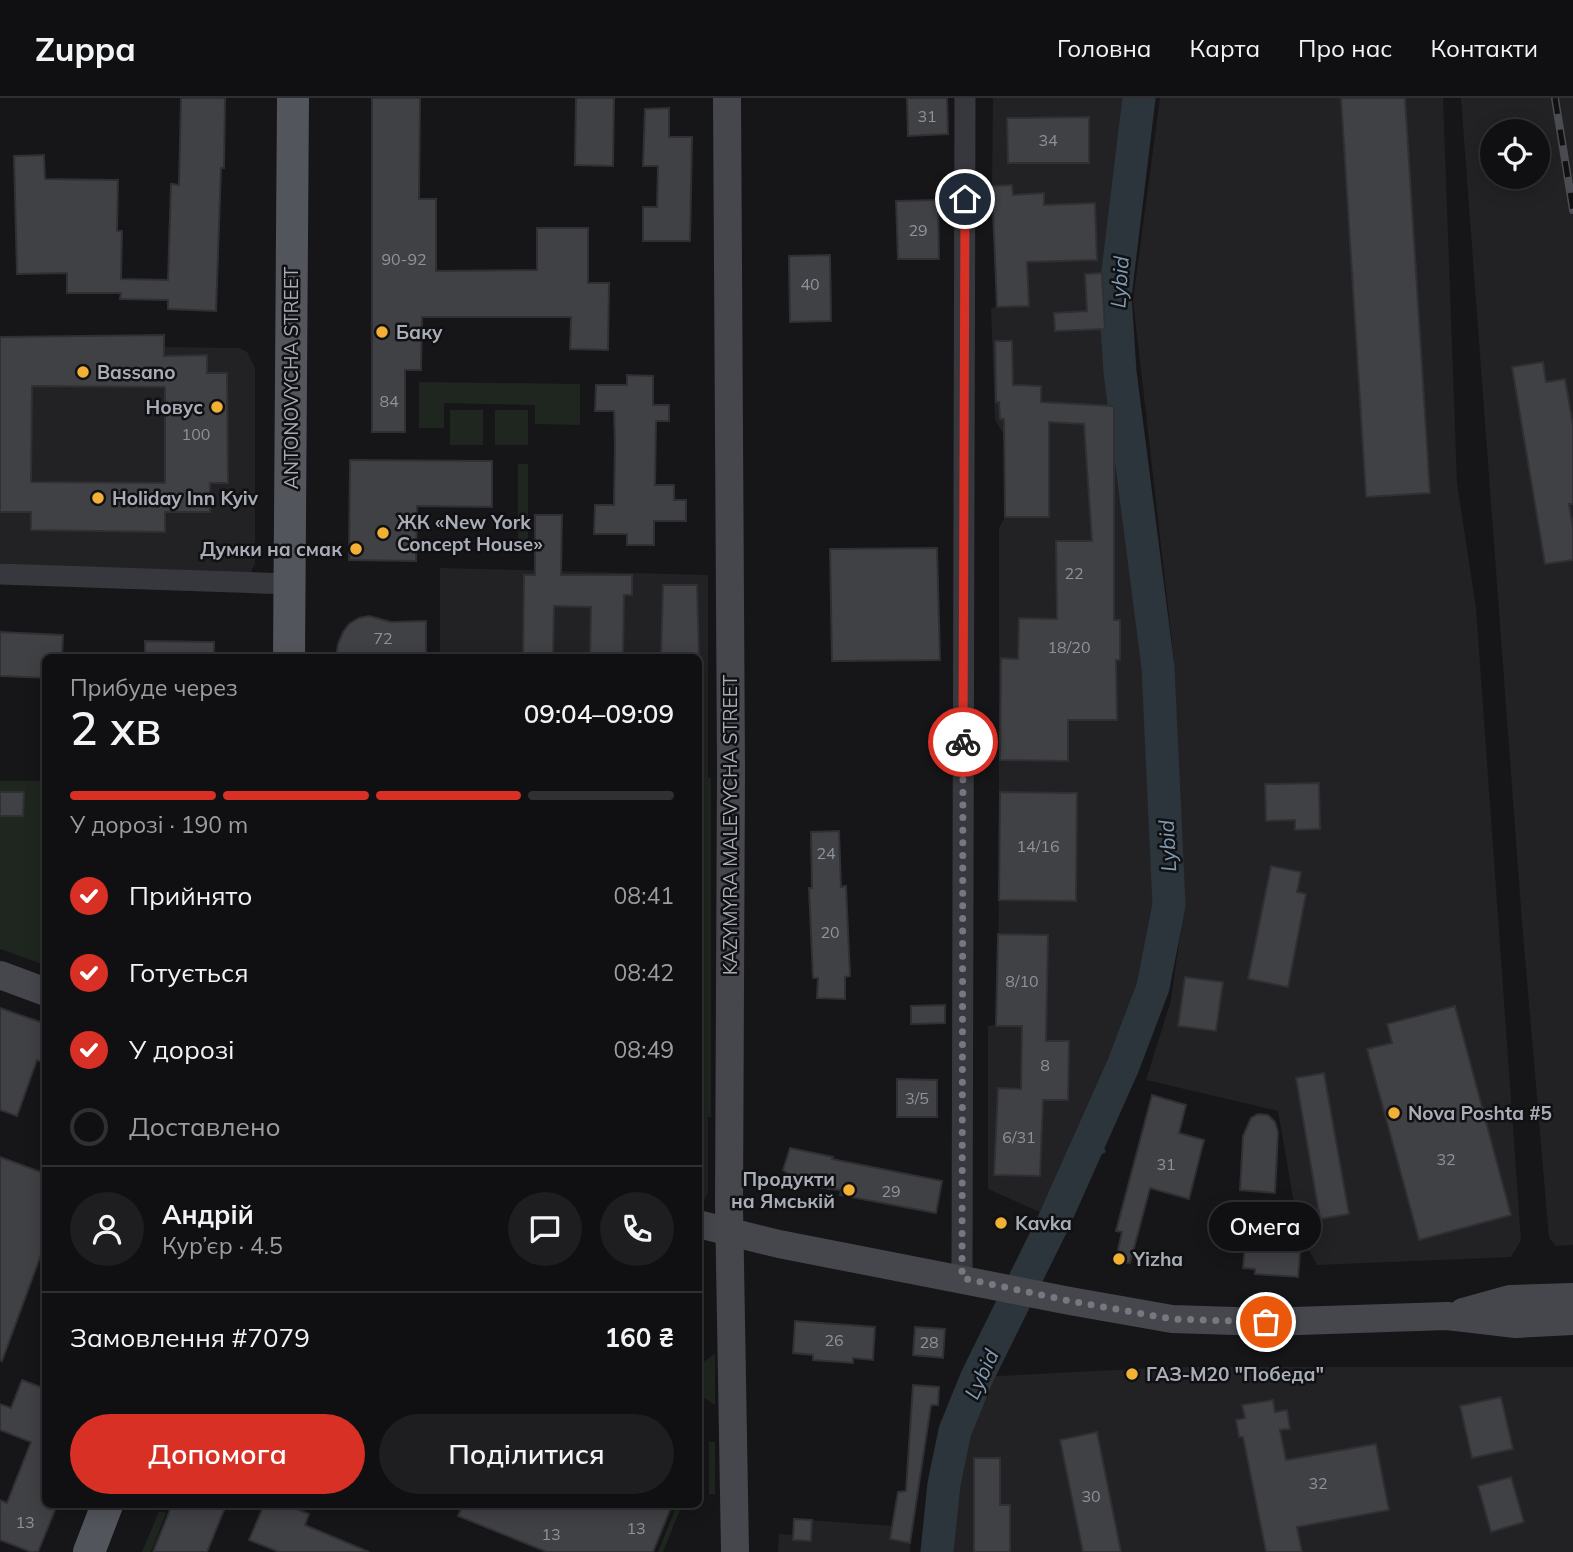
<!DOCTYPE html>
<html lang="uk">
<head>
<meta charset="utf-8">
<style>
  :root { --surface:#101012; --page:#1e1e20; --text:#f1f3f6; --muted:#9c9d9f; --line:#303032; --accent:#d93025 }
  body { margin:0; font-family:Mulish,sans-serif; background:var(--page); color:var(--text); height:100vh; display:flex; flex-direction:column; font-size:26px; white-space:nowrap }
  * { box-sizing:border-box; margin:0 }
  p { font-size:23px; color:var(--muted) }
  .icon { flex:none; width:38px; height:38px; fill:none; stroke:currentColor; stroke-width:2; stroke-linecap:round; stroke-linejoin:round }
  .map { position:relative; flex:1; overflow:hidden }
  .details { position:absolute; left:42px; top:556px; width:660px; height:854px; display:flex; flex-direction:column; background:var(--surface); border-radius:10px; box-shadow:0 4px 18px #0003,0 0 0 2px var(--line) }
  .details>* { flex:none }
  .controls { position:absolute; left:1480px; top:21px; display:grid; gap:14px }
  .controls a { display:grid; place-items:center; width:70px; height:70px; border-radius:50%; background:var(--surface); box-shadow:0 4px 18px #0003,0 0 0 2px var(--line); font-size:35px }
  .pin { position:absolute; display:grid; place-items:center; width:60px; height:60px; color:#fff; margin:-30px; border:4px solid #fff; border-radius:50%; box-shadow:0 2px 7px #0007 }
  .courier { position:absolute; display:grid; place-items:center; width:70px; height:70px; margin:-35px; border:5px solid #d93025; border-radius:50%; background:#fff; color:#222; box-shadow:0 2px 9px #0007 }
  .bubble { position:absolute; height:49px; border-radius:24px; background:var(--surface); box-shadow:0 4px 18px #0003,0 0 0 2px var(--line); font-size:23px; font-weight:600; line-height:49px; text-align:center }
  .head em { font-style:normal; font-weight:600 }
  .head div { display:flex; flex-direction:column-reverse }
  .head { display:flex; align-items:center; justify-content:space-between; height:119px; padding:0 28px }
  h1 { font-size:46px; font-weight:600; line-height:52px }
  .bar { display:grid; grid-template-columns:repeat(4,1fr); gap:10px 7px; align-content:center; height:84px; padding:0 28px }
  .bar i { height:9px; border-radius:5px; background:var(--line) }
  .bar .selected { background:var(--accent) }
  .bar p { grid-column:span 4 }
  .line { display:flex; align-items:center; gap:18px; padding:0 28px; border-top:2px solid var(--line) }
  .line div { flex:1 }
  .round { display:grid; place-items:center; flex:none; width:74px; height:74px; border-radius:37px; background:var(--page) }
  ol { padding:0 28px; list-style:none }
  li { display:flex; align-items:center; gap:21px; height:77px }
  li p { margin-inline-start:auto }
  li .icon { padding:7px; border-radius:50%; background:var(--accent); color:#fff; stroke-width:4 }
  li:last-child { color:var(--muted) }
  li i { width:38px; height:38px; border:4px solid var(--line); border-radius:50% }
  .button { display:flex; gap:14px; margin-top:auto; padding:14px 28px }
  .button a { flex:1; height:80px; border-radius:42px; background:var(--accent); color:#fff; font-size:28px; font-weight:600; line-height:80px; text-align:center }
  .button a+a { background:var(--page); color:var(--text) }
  header { display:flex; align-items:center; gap:42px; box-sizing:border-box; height:98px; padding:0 35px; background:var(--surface); border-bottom:2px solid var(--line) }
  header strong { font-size:33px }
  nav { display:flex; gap:38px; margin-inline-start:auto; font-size:24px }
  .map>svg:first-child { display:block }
  .built { fill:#222225; fill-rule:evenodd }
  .green { fill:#1e261f }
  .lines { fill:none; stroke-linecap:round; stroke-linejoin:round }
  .stream { stroke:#2c353c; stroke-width:5 }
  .river { stroke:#2c353c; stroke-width:33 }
  .building { fill:#404145; stroke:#303034; stroke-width:2; fill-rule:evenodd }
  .minor { stroke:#37383d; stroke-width:21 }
  .secondary { stroke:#45474d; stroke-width:28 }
  .primary { stroke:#53555c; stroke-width:32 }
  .rail-casing { stroke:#4a4c52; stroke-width:8 }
  .rail { stroke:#111113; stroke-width:5; stroke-dasharray:16; stroke-linecap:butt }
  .done { stroke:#757880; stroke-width:7; stroke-dasharray:0 12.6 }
  .route { stroke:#d93025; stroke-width:9 }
  .poi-dot { fill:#f2b134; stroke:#111113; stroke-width:2.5 }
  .labels { text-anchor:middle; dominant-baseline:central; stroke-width:5; stroke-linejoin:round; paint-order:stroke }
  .number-label { font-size:16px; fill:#8e929b }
  .poi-label { font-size:19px; font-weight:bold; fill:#a8adb8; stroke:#111113; text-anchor:start }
  .street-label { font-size:19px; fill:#a8adb8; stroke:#111113 }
  .water-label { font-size:21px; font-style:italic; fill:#7f9bb3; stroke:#111113 }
</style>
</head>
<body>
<header>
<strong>Zuppa</strong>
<nav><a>Головна</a><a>Карта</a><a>Про нас</a><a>Контакти</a></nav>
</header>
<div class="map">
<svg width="1573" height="1454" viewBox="0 0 1573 1454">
  <rect width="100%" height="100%" fill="#161618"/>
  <!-- built -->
  <path class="built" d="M993,0h134l-15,181 16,251 19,139 10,237 -14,75 -35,92 -66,140 -54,-24v-163l8,-1 3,-125v-372l6,-11 -1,-82 -9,-15 -4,-112 6,-1 -5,-121z
    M1160,0h283l14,385 19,125 45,632 -10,17 -194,8 -18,-33 -21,-121 -132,-31 25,-80 13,-93 -10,-247 -41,-360z
    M1461,0h112v1147l-17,1 -7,-8 -27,-316zM1493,33h45v46h-45z
    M0,247l239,3 8,4 8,16v196l-5,10 -11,3 -239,-14z
    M440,470l268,7v618l-8,15h-2v-550h-258z
    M1175,1269h398v185h-636l7,-68 33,-107z
    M794,1421l98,7 -2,13 20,4v9h-132l1,-18 14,1z"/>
  <!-- green -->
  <path class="green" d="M419,284l161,2v41l-45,-1v-19l-91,-2v25h-25z
    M450,312h33v35h-33z
    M495,312h33v35h-33z
    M518,366h10v88h-10z
    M705,680h6v339h-6z
    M0,683h45v184l-45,-16z
    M715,1256v51l-12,-8 -1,-34z
    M709,1344h6v52h-6z
    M677,1407h5l-19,47h-5z
    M159,1413l7,2 -15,39h-9z"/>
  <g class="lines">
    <!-- stream -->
    <path class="stream" d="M1086,1052l17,1"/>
    <!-- river -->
    <path class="river" d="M937,1454l7,-68 11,-53 22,-54 76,-154 70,-157 30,-79 16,-82 -11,-238 -38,-295 -5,-76 24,-198"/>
  </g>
  <!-- building -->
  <path class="building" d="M181,0h44l-1,70h-3l-5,143 -48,-2v-9l-48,-1 1,-6h-54v-20l-50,1 -3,-118 30,-1 1,24 73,1 -1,51h5l-1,48 47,1 3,-96 8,1z
    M372,0h48l-1,101h17v72l101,-1v-42h51v55h21l-1,67 -38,-1 1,-32h-149l-1,53h-16v62h-33z
    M576,0h38l-1,68 -38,-1z
    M907,0h40l1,36 -40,2z
    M1341,0h64l25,395 -64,4z
    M669,10v29h23l-2,104h-47v-34h14l1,-41h-15l2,-57z
    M1089,19v46h-81l-1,-45z
    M1012,87l1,10 31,-2v12l51,-2 2,57 -70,2 2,44 -32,1 -5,-121z
    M938,102l1,59h-41l-2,-58z
    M830,157l1,66 -41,1 -1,-66z
    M1102,175l3,56 -50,2 -1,-18 33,-2 -2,-37z
    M164,237v21l43,-1v18h20l1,110h-18v29h-45v20l-134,-2v-18h-31v-175zM32,288l133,1v96l-134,-1z
    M995,243h17l1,44 28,1v16l73,4v214h6v40h-4l1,60h-49v41l-68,-1 1,-102 17,1 1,-41 38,1 -1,-78h36l-8,-117 -35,-2v95h-44l-1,-98h-4l-1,-17h-3z
    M1543,264l3,20 19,-3 8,46v79h-4l4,23v33l-28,4 -33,-197z
    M627,277l26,1v29h16v16h-13l-1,64h19v15h12v21h-32v24h-27v-11h-33l1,-29h19l1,-60 -1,-34h-19l1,-26h31z
    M350,362l142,1v46l-75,-1 -1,55 -67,-1z
    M535,417h27l-1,60h71v20h-8l-1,63h-33l1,-51 -37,-1 -1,52h-30l1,-83h11z
    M937,450l3,112 -108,1 -2,-112z
    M663,487h34l2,73h-38z
    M369,518l22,6 35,-1v37h-90l2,-14 5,-12 6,-8 10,-6z
    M0,534l63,3 -1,23h-16v20l-46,-2z
    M145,543l69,1v16h-69z
    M1319,685l1,46 -25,1v-10l-29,1 -1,-37z
    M0,694h24l-1,24h-23z
    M1000,694l77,1 -1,108 -77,-1z
    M839,733l2,56 5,-1 4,90 -5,1v22l-28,-1 1,-20h-5l-4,-90h3l-1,-56z
    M1271,768l30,6 -4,20 9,2 -18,93 -40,-8z
    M998,836l50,1 -2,106h23l-1,59h-25l-3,76 -46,-1 4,-87 23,1 1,-63h-26z
    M1185,879l38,5 -7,49 -38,-5z
    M945,907v18l-34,1v-18z
    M1455,908l56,209 -92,25 -52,-191 25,-6 -5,-19z
    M0,910l46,16v40l-9,-4 -20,56 -17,-6z
    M1324,975l25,141 -29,5 -24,-141z
    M897,981l40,1v37h-40z
    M1152,997l34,10 -7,28 25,7 -15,59 -39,-11 -20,75 -15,-1 7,-30 -6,-1z
    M1258,1016l10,1 7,7 3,10 -3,61 -35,-3 3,-54 8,-18z
    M790,1050l43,9 -1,2 110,22 -6,32 -96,-18 1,-5 -34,-4 -24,-16z
    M0,1059l46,17v67l-44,120 -2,-1z
    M1246,1137l55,5 -3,37 -43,-3v-5l-12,-1z
    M795,1223l80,6 -2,33 -20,-2v5l-40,-3v-5l-20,-2z
    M915,1229l30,2 -2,29 -30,-3z
    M22,1282l24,9v116h11l-19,47h-7l-31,-12v-40l7,3 24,-61 -31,-12v-26l11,4z
    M913,1287l26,2 -1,18h-7l-21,138 -20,-4 8,-47 8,-1z
    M1501,1299l12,52 -41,9 -12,-52z
    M1273,1302l2,12 12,-2 3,19 -10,1 6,30 90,-16 13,66 -92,17 5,25h-36l-23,-115h-4l-3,-17 9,-2 -3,-13z
    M1097,1334l24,120h-38l-23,-112z
    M974,1360h26v47h10v47h-36z
    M1511,1379l13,45 -33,10 -13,-46z
    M172,1407h54l-19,47h-54z
    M264,1407h22l23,9 -4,11 64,27h-90l-30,-12z
    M463,1407h209l-19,47h-106l-89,-36z
    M794,1421l18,1 -1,21 -18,-1z"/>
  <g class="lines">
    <!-- minor -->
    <path class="minor" d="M0,476l290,10
      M962,1180l3,-1180"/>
    <!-- secondary -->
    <path class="secondary" d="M727,0l4,671 -2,437 6,346
      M0,877l46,17
      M698,1126l81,20 291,57 102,18 94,3 181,-6 69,8 57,-3
      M1463,1214l47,-13 63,-2"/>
    <!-- primary -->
    <path class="primary" d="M289,560l4,-560
      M89,1454l18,-47"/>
    <defs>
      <path id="rail" d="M1555,0l18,112"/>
    </defs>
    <!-- rail casing -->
    <use href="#rail" class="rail-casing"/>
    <!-- rail -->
    <use href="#rail" class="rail"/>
  </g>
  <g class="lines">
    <!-- done -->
    <path class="done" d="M963,644l-1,536 108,23 102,18 94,3"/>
    <!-- route -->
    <path class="route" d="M963,644l2,-543"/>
  </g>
  <!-- markers -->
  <g class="poi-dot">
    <circle cx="382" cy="234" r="7"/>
    <circle cx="83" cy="274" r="7"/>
    <circle cx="217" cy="309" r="7"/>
    <circle cx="98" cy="400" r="7"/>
    <circle cx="383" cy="435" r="7"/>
    <circle cx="356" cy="451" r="7"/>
    <circle cx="1394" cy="1015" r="7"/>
    <circle cx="849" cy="1092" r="7"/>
    <circle cx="1001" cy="1125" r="7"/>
    <circle cx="1119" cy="1161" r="7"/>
    <circle cx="1132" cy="1276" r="7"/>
  </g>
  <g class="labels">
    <!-- number labels -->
    <g class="number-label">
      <text x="927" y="18">31</text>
      <text x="1048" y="42">34</text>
      <text x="918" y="132">29</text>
      <text x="404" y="161">90-92</text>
      <text x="810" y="186">40</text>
      <text x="389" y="303">84</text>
      <text x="196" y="336">100</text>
      <text x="1074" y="475">22</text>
      <text x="383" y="540">72</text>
      <text x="1069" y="549">18/20</text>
      <text x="1038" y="748">14/16</text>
      <text x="826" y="755">24</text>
      <text x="830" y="834">20</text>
      <text x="1022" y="883">8/10</text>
      <text x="1045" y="967">8</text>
      <text x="917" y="1000">3/5</text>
      <text x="1019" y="1039">6/31</text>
      <text x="1446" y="1061">32</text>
      <text x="1166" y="1066">31</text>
      <text x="891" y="1093">29</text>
      <text x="834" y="1242">26</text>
      <text x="929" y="1244">28</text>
      <text x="1318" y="1385">32</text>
      <text x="1091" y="1398">30</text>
      <text x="25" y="1424">13</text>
      <text x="636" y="1430">13</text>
      <text x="551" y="1436">13</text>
    </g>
    <!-- poi labels -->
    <g class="poi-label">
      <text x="396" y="234">Баку</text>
      <text x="97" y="274">Bassano</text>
      <text x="203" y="309" text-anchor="end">Новус</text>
      <text x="112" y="400">Holiday Inn Kyiv</text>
      <text x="397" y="424">ЖК «New York<tspan x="397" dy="22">Concept House»</tspan></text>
      <text x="342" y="451" text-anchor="end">Думки на смак</text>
      <text x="1408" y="1015">Nova Poshta #5</text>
      <text x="835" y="1081" text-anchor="end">Продукти<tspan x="835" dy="22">на Ямській</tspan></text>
      <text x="1015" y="1125">Kavka</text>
      <text x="1133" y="1161">Yizha</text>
      <text x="1146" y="1276">ГАЗ-М20 "Победа"</text>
    </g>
    <!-- street labels -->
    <g class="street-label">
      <text transform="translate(291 280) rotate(-90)">ANTONOVYCHA STREET</text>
      <text transform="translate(730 727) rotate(-90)">KAZYMYRA MALEVYCHA STREET</text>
    </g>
    <!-- water labels -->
    <g class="water-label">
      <text transform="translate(1119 184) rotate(-86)">Lybid</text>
      <text transform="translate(1167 748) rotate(-93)">Lybid</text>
      <text transform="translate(981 1276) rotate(-65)">Lybid</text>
    </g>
  </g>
</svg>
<div class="controls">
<a><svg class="icon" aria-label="locate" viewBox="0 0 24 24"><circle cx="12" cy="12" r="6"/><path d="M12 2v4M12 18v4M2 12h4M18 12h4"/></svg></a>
</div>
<div class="pin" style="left:1266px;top:1224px;background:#ea580c"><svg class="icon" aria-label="bag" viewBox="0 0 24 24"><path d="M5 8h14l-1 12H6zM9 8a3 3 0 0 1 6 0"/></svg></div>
<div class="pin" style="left:965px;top:101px;background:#1f2937"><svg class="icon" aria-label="home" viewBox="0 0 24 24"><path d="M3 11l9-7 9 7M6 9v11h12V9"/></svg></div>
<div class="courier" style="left:963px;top:644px"><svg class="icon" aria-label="bike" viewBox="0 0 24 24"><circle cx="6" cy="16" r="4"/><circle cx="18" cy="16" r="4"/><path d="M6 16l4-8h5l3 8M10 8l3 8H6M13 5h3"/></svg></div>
<div class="bubble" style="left:1209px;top:1104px;width:112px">Омега</div>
<section class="details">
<div class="head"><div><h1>2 хв</h1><p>Прибуде через</p></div><em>09:04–09:09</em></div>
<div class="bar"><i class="selected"></i><i class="selected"></i><i class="selected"></i><i></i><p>У дорозі · 190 m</p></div>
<ol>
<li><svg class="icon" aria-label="check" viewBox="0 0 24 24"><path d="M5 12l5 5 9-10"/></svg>Прийнято<p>08:41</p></li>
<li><svg class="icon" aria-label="check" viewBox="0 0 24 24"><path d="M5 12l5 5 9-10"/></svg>Готується<p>08:42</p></li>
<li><svg class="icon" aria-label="check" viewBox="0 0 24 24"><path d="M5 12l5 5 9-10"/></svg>У дорозі<p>08:49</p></li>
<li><i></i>Доставлено</li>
</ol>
<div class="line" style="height:126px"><a class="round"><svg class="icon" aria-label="person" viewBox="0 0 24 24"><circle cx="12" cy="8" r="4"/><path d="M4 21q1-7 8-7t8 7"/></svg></a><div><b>Андрій</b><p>Кур’єр · 4.5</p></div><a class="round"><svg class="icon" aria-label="chat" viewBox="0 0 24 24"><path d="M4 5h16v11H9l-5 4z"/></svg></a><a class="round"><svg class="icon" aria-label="phone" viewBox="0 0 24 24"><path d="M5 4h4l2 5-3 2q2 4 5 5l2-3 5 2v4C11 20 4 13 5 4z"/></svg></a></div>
<div class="line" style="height:91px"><div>Замовлення #7079</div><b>160 ₴</b></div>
<div class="button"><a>Допомога</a><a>Поділитися</a></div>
</section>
</div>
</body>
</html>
